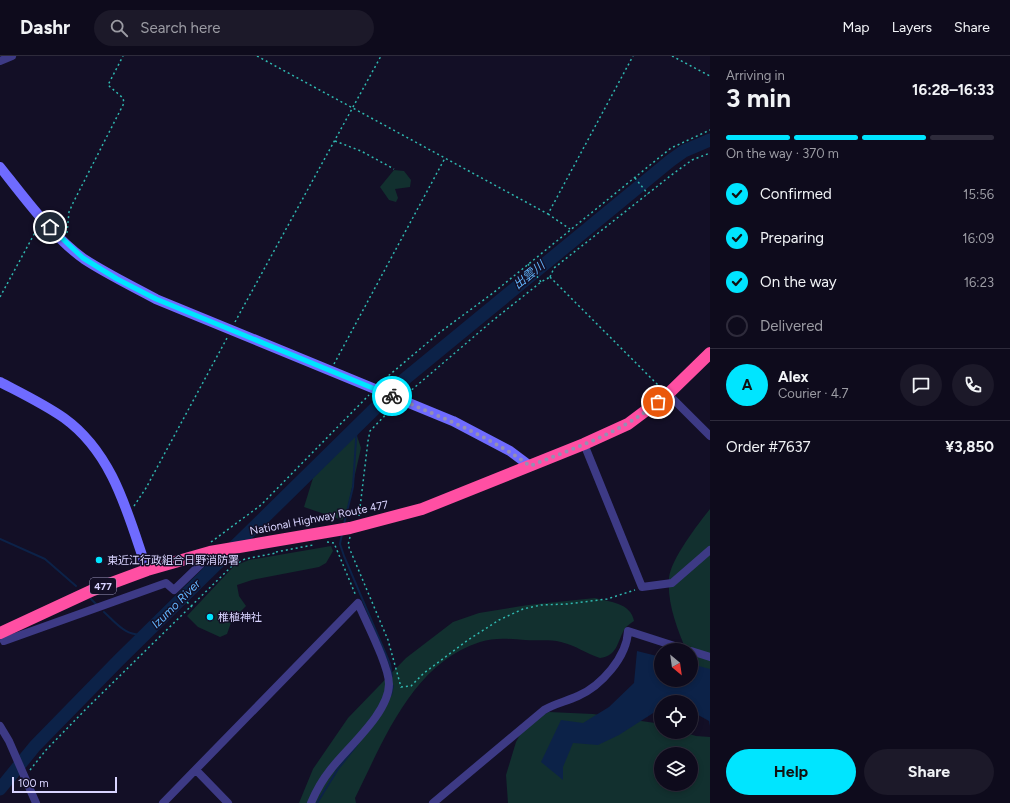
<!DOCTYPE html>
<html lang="en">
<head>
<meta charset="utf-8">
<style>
  :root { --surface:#0e0b1c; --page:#1c1929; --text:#f1f3f6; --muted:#9b9ba3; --line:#2e2b3b; --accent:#00e5ff }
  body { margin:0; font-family:Figtree,"Noto Sans JP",sans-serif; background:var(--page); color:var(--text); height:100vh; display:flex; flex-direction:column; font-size:15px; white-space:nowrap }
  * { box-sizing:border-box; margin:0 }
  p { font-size:13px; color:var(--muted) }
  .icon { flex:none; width:22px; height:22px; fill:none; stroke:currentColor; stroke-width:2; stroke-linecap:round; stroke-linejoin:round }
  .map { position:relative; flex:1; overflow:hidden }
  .drawer { display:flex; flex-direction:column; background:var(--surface); width:300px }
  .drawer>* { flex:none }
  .needle { width:26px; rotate:151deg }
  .fabs { position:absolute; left:654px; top:587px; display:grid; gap:8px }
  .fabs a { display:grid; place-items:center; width:44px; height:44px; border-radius:50%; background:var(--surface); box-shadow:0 2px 6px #0003,0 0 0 1px var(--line); font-size:20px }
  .scale { position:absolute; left:12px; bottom:10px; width:105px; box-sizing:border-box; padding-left:4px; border:2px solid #d9d4ff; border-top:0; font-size:11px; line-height:14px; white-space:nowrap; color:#d9d4ff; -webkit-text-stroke:3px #130f26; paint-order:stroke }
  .pin { position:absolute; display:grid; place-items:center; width:34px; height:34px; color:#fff; margin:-17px; border:2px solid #fff; border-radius:50%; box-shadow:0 1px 4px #0007 }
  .courier { position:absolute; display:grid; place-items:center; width:40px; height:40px; margin:-20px; border:3px solid #00e5ff; border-radius:50%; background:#fff; color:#222; box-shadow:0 1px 5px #0007 }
  .summary em { font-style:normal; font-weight:700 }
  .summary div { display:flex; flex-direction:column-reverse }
  .summary { display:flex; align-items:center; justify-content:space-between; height:68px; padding:0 16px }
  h1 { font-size:26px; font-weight:700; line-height:30px }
  .bar { display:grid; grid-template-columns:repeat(4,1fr); gap:6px 4px; align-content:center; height:48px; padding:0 16px }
  .bar i { height:5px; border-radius:3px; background:var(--line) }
  .bar .current { background:var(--accent) }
  .bar p { grid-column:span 4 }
  .line { display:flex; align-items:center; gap:10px; padding:0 16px; border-top:1px solid var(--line) }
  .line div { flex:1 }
  .round { display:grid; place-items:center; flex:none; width:42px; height:42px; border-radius:21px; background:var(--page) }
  ol { padding:0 16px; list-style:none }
  li { display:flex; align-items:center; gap:12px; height:44px }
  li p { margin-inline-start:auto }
  li .icon { padding:4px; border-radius:50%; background:var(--accent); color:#111; stroke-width:4 }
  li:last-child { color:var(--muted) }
  li i { width:22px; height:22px; border:2px solid var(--line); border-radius:50% }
  .action { display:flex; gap:8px; margin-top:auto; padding:8px 16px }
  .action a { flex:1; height:46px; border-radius:24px; background:var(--accent); color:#111; font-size:16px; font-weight:700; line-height:46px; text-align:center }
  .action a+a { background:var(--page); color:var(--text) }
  header { display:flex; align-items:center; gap:24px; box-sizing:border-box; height:56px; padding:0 20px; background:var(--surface); border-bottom:1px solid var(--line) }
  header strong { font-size:19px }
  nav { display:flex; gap:22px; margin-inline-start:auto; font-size:14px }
  .search { width:280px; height:36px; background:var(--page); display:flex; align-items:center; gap:10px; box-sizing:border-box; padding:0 14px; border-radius:22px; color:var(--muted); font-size:15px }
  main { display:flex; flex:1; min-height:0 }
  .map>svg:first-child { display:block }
  .green { fill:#12302f; fill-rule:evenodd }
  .water { fill:#0c2248 }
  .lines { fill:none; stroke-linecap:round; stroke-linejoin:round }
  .stream { stroke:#0c2248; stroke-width:2 }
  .river { stroke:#0c2248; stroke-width:13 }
  .path { stroke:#2fb8b0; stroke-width:1.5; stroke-dasharray:2 3; stroke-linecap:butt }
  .street { stroke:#3d3a85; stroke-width:8 }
  .secondary { stroke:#6f6bff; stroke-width:10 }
  .highway { stroke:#ff4fa3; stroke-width:12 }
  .done { stroke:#948fb3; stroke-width:4; stroke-dasharray:0 7.2 }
  .route { stroke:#00e5ff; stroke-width:5 }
  .poi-dot { fill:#00e5ff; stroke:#130f26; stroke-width:1.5 }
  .labels { text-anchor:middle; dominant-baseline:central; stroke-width:3; stroke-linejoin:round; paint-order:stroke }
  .shield { fill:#130f26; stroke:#9e99be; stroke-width:1 }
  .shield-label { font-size:10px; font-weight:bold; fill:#d9d4ff }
  .street-label { font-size:11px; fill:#d9d4ff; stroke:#130f26 }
  .poi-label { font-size:11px; fill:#d9d4ff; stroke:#130f26; text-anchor:start }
  .water-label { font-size:12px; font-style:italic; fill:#62b6ff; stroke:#130f26 }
</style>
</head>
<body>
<header>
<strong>Dashr</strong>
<div class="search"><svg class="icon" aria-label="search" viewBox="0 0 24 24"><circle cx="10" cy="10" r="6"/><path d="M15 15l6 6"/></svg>Search here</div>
<nav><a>Map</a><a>Layers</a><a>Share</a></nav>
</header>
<main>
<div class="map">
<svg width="710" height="747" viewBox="0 0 710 747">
  <rect width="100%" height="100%" fill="#130f26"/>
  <!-- green -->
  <path class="green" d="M394,114l10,1 7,9 -1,7 -15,2 3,9 -2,4 -7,-2 -9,-13z
    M356,377l5,15 -15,66 -4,6 -38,-13 9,-29z
    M710,453v189l-19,-37v-11h-5c-9,-22 -19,-47 -17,-72 2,-19 29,-54 41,-69z
    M331,490l2,5 -7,12 -7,4 -67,13 -15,5 2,11 7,10 -14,14 -5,14 -7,3 -22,-10 -11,-11 47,-50 15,-6z
    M595,542c15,4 36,5 39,23 -4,3 -8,5 -10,9 -7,13 -7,26 -24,28 -13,-4 -25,-13 -39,-16 -12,-3 -23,-1 -36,-2 -14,-1 -30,-3 -45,2 -68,22 -96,98 -125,156l1,5h-57l14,-34 35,-51 58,-60 47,-36 26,-9 49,-8z
    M549,656l44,2 62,9 6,2v7h22l13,4 14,1v66h-202l-2,-28 10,-33 11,-20zM661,698h30v30h-30z"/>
  <!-- water -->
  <path class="water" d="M637,595l24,6v23h30v-16l19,5v57l-1,-5 -18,-10v-9h-30v6l-42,27 -21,10 -25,-2 -10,24v13l-22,-18 20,-42 22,3 26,-16 25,-24z"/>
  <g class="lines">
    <!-- stream -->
    <path class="stream" d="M344,468l9,-37 4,-63
      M342,478l-2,10 4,12 46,108 2,12
      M0,483l45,20 31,27
      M91,543l5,5
      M104,556c12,11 23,26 41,22
      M391,639l2,-9
      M317,747l21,-34 19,-24"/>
    <!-- river -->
    <path class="river" d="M0,733l35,-43 84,-86 287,-282 264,-217 14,-10 26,-11"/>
    <!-- path -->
    <path class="path" d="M257,0l291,158 85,-158
      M672,0l38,20
      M335,85l26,10 33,18
      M635,122l13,16
      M548,158l22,15
      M67,177l2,-21 4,-9 51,-100 -1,-5 -15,-13 15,-29
      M528,208l13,18
      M550,221l4,-9 120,-95 18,-13 18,-7
      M550,221l111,111
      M0,241l38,-70
      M235,266l146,-266
      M334,308l111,-206
      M381,326l58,-49 54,-40 178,-145 39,-18
      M408,337l83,-71 50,-40 9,-5
      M134,450l12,-18 81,-150
      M359,460l9,-75 2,-10 25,-26
      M350,481l-2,8 40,95 13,47 10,-1 13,-13 44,-33 31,-20 24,-11 18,-4 26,-1 40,-5 28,-9
      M211,486l50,-37 108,-110
      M327,486l7,1 22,53
      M276,496l37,-7
      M180,539l14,14
      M30,714l16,-20 40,-41 146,-143 13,-7 31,-6"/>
    <!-- street -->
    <path class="street" d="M0,5l12,-5
      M668,338l42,42
      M584,388l58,143 30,-4 38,-33
      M1,577l3,8 162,-58 8,7 27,-26v-9
      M691,595l19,6
      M0,670l9,15 27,62
      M196,714l32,33
      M163,747l195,-200c8,19 31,63 31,81 0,29 -41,63 -58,85 -8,10 -15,22 -20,34
      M433,747l111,-93c12,-7 21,-8 34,-14 23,-10 49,-39 50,-65l59,19"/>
    <!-- secondary -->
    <path class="secondary" d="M0,111c23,29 53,70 84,92 23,15 48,27 72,40l297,122 57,30 20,15
      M0,326c21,11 44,22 64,36 50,36 64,97 83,152"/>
    <!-- highway -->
    <path class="highway" d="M0,577l93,-43 54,-20 63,-18 140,-24 72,-19 162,-65 44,-20 40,-30 42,-41"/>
  </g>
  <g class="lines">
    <!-- done -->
    <path class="done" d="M392,340c48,21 96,39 138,70 44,-18 91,-33 128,-64"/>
    <!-- route -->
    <path class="route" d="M50,171l33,31 34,21 39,20 236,97"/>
  </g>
  <!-- markers -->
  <g class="poi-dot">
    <circle cx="99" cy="504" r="4"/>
    <circle cx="210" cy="561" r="4"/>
  </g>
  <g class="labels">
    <!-- shield labels -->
    <rect class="shield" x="90" y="522" width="26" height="16" rx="3"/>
    <g class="shield-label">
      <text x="103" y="530">477</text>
    </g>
    <!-- street labels -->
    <g class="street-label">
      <text transform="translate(319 462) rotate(-11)">National Highway Route 477</text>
    </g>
    <!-- poi labels -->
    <g class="poi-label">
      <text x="107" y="504">東近江行政組合日野消防署</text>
      <text x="218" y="561">椎植神社</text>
    </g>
    <!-- water labels -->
    <g class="water-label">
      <text transform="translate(529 219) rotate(-39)">出雲川</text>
      <text transform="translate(176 548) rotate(-45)">Izumo River</text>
    </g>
  </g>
</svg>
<div class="fabs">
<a><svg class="needle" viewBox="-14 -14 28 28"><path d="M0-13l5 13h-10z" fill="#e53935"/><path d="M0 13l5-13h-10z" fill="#9b9ba3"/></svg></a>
<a><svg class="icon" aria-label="locate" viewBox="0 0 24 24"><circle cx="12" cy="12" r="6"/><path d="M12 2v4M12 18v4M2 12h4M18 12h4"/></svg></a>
<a><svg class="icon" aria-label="layers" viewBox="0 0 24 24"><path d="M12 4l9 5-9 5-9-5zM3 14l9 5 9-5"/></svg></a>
</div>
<div class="scale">100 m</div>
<div class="pin" style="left:658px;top:346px;background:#ea580c"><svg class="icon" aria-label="bag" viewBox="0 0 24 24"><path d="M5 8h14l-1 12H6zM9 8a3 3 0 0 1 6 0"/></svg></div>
<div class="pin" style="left:50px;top:171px;background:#1f2937"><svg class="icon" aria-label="home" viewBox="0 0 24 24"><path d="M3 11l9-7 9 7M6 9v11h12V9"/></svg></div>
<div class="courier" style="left:392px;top:340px"><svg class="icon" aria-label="bike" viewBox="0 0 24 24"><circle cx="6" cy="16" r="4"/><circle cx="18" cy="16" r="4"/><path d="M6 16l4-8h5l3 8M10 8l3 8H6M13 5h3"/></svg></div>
</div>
<section class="drawer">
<div class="summary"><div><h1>3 min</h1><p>Arriving in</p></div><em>16:28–16:33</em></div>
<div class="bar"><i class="current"></i><i class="current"></i><i class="current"></i><i></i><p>On the way · 370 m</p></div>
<ol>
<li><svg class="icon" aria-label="check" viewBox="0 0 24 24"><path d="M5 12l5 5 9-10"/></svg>Confirmed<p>15:56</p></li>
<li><svg class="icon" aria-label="check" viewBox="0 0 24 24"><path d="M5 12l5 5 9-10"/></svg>Preparing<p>16:09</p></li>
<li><svg class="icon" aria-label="check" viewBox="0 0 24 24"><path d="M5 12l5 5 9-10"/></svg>On the way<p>16:23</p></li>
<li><i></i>Delivered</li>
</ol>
<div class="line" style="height:72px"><b class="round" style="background:var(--accent);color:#111">A</b><div><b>Alex</b><p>Courier · 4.7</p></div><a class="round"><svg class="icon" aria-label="chat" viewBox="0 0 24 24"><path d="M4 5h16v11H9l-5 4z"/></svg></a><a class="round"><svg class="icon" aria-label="phone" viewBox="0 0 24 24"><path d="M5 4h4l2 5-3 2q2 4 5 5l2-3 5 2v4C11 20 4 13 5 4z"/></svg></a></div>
<div class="line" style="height:52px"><div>Order #7637</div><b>¥3,850</b></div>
<div class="action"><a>Help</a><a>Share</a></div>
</section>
</main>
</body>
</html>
